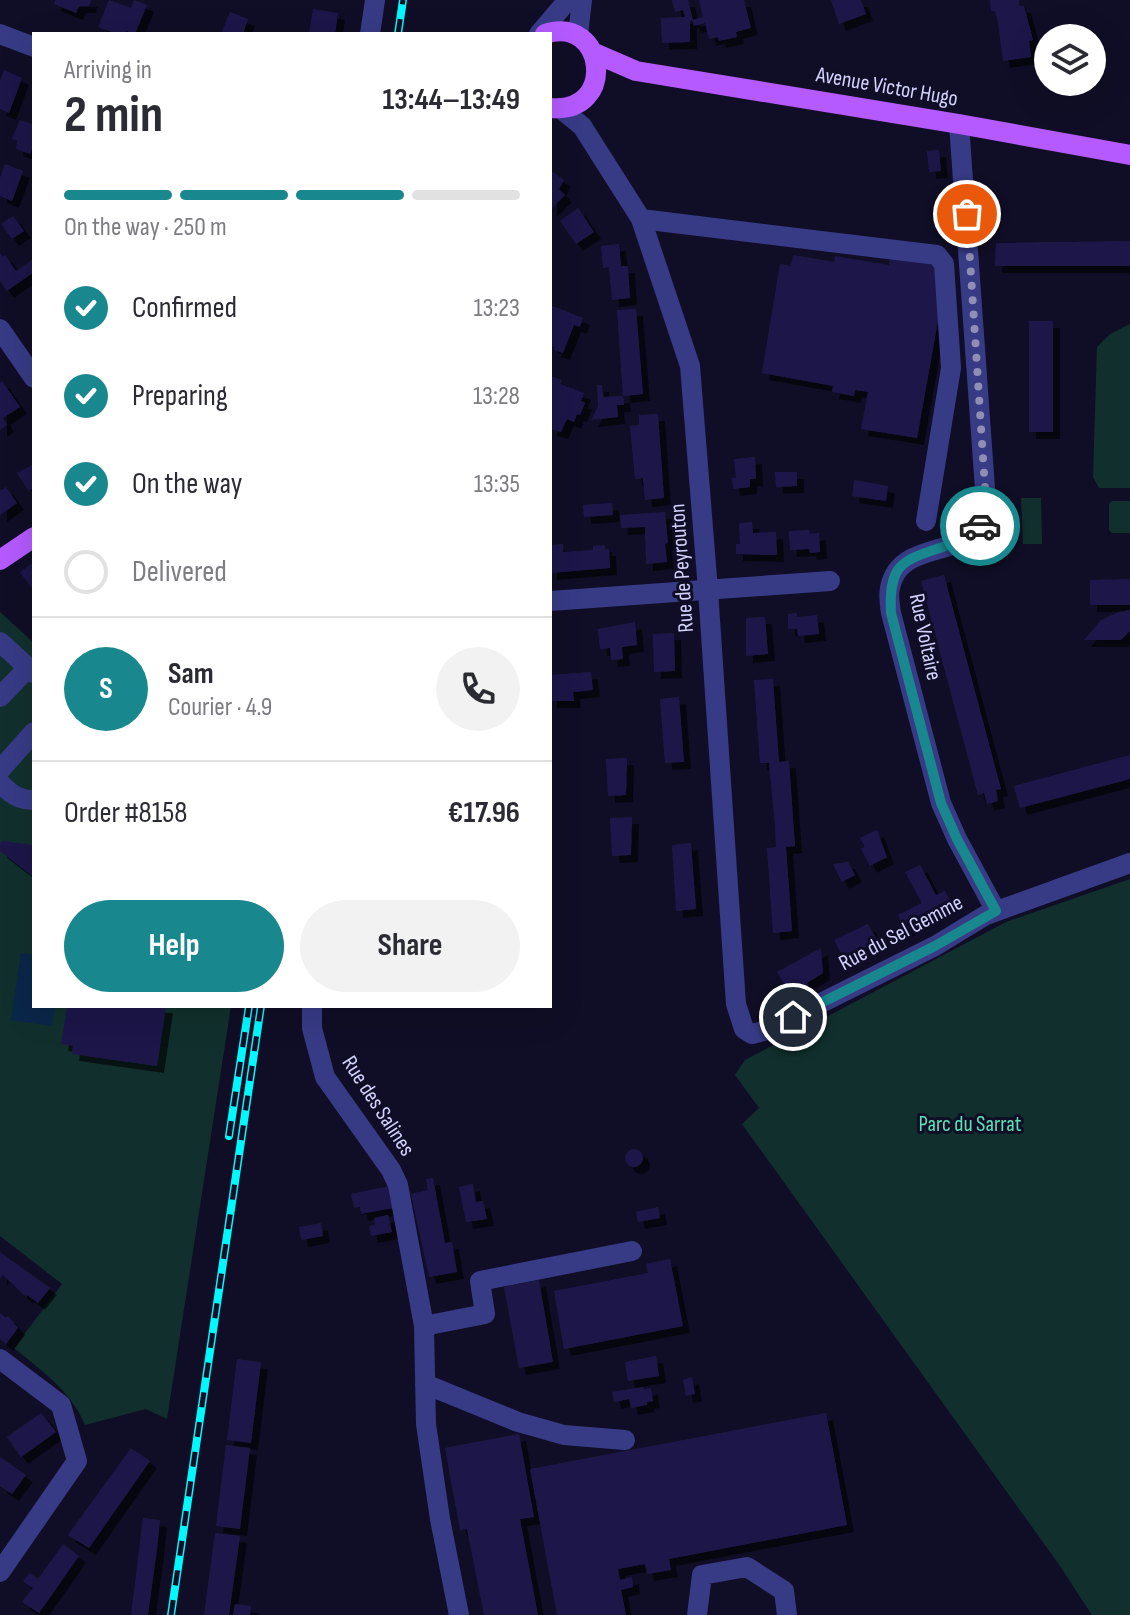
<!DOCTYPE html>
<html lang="en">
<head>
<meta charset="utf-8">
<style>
  :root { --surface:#fff; --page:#f2f2f3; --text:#2b2b33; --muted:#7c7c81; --line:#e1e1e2; --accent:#18888e }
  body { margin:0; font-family:"Sofia Sans Condensed",sans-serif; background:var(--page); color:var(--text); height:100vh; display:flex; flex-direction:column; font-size:30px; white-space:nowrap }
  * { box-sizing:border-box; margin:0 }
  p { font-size:26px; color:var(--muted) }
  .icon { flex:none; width:44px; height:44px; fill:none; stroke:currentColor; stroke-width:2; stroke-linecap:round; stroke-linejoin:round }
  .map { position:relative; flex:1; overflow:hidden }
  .details { position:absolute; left:32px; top:32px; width:520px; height:976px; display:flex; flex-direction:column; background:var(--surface); border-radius:0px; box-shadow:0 8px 32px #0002 }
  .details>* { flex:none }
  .tools { position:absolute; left:1034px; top:24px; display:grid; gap:16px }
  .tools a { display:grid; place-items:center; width:72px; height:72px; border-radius:50%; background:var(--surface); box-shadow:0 8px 32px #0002; font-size:40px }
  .pin { position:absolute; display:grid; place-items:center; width:68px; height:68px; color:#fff; margin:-34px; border:4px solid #fff; border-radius:50%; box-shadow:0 2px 8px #0007 }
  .courier { position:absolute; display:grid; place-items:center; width:80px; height:80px; margin:-40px; border:6px solid #18888e; border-radius:50%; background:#fff; color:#222; box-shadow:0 2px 10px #0007 }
  .head em { font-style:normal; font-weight:700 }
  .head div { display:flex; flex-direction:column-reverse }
  .head { display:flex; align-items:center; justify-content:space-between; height:136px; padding:0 32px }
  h1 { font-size:52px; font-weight:700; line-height:60px }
  .bar { display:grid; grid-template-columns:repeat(4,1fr); gap:12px 8px; align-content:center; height:96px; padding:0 32px }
  .bar i { height:10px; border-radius:6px; background:var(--line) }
  .bar .current { background:var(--accent) }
  .bar p { grid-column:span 4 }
  .line { display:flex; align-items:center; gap:20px; padding:0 32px; border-top:2px solid var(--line) }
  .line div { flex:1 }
  .round { display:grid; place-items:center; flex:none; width:84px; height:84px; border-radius:42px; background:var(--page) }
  ol { padding:0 32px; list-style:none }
  li { display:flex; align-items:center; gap:24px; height:88px }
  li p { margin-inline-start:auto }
  li .icon { padding:8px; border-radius:50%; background:var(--accent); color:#fff; stroke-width:4 }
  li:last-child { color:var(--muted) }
  li i { width:44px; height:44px; border:4px solid var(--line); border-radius:50% }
  .primary-button { display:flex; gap:16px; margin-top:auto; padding:16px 32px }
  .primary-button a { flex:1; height:92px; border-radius:48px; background:var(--accent); color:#fff; font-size:32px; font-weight:700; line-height:92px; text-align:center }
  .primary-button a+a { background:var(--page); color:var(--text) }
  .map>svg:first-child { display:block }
  .green { fill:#11302d }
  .water { fill:#0a2649 }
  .building { fill:#1f1948; filter:url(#shadow) }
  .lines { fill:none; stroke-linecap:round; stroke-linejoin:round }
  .minor { stroke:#373b86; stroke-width:20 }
  .major { stroke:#b45aff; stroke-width:20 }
  .rail-casing { stroke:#00f9fe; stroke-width:8 }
  .rail { stroke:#100e26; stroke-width:5; stroke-dasharray:15; stroke-linecap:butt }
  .done { stroke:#8f8eb3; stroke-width:8; stroke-dasharray:0 14.4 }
  .route { stroke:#18888e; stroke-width:10 }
  .labels { text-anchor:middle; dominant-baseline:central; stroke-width:6; stroke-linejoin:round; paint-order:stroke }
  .street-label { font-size:22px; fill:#d4d3ff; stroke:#100e26 }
  .park-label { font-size:22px; fill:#5ae4b6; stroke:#100e26 }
</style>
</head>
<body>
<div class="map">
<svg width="1130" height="1615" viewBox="0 0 1130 1615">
  <defs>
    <filter id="shadow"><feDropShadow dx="7" dy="7" stdDeviation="0" flood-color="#0009"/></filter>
  </defs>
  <rect width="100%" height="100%" fill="#100e26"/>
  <!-- green -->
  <path class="green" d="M1130,324v164h-31l-6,-11 4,-130 13,-13z
    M1021,498h20l1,46h-19z
    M1112,501h18v32h-18l-3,-3v-26z
    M0,612l34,31v363h197l-64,413 -21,-10 -61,16c-14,-34 -43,-54 -71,-77l48,-64 -62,-48z
    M1130,879v736h-38l-34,-52 -316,-439 17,-16 -24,-33 10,-15 261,-138z"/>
  <!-- water -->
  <path class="water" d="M21,953l13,2v51h21l-3,20 -41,-6z"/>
  <!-- building -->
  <path class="building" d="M55,0h36l-2,6h-10l-3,7 -22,-9z
    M109,0l22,8 3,-8 13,5 -12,29 -9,-3 -1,3h-8l-19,-7z
    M672,0h16l5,20 -3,1v21l-28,1 -1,-25 24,-1 -2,-7 -8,2z
    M699,0h45l7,28 -15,4 1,5 -18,4 -1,-4 -9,2 -4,-16 -11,3 -2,-6 11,-3z
    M831,0h30l5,14 -27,10z
    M990,0h29v6h5l9,34 -4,1 2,16 -28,4 -5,-39 -3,-11h-4z
    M313,9l25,4 -3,21h-26z
    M230,12l18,7 -5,15h-22z
    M4,70l18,8 -13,35 -9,-4v-28z
    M20,120l14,5v18l-4,11 -14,-5 1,-9 -5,-1z
    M939,150l2,21 -12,1 -2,-21z
    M5,164l18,7 -11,30 -12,-5v-18z
    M550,170l14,10 -5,9 6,6 -15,15z
    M578,208l16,24 -18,12 -16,-23z
    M13,216l11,15 -12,8 -11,-15z
    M1130,241v25h-135l1,-23z
    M619,244l2,22h7l2,32 -18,2 -3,-33 -6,1 -2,-22z
    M0,253l3,4 2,-2 11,16 16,-11 2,3v9l-27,19 -7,-10z
    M793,255l41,7 1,-6 54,9 1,-6 51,7 2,27 -26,145 -56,-9 7,-37 -13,-2 -1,6 -22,-4 1,-6 -71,-13 18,-109 11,2z
    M550,305l33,13 -3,9 -6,-2 -11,28 -9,-3 1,-3 -5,-2z
    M636,309l7,85 -20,2 -6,-86z
    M1029,321h24v111h-24z
    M550,376l12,4 -2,4 24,9 -3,8 4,2 -5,12 -3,-1 -3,8 -7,-3 -6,13 -11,-3z
    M2,381l18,26 -17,11 4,7 -7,5v-47z
    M597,385h5l1,12 20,-1 1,9h-7l1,12 -27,3 7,-13z
    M658,414l6,84 -19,2 -2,-22 -8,1 -5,-53 9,-1v-10z
    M755,457l1,22h-6v8l-17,2 -1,-11h4l-2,-19z
    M34,464v23l-5,4 -12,-18z
    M775,472h22v14l-21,1z
    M854,480l34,6 -2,15 -34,-5z
    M6,487l11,16 -17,12v-24z
    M612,503l1,12 -29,2 -1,-12z
    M665,512l3,31 -3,1 2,18 -21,2 -1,-37 -24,1 -1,-13z
    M752,522l1,11 23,-1 1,23 -41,-1v-10h4l-1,-21z
    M809,530l1,4 9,-1 1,19 -10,1 -1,-4 -19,1 -1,-19z
    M563,544v8l30,-2v-4l12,-1v4h4l1,19 -60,5v-28z
    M34,562v29l-14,-19z
    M944,575l57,214 -5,1 2,11 -11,3 -3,-11 -6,2 -57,-214z
    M1130,579v26h-40v-25z
    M1130,610v21l-9,9h-37l17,-20 18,-8z
    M797,613v4l20,-2 2,19 -21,2 -1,-7h-9v-15z
    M765,617l3,37 -22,2v-38z
    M635,622l2,23 -15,2 1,12 -12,1 -1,-12 -10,1 -2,-20z
    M674,633l1,38 -21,1 -1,-38z
    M591,672l2,18 -20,2 1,9h-24v-26z
    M773,679l6,83 10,-1 6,85 -9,1 6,84 -19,2 -6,-85 9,-1 -1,-22 -6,-62h-9l-6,-83z
    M679,697l5,65 -19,1 -5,-64z
    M1130,755v24l-110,29 -6,-22z
    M627,758l-1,37 -18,1 -2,-37z
    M632,817l-1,38 -19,1 -2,-38z
    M877,830l10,27 -17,9 -9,-17 4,-2 -5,-9z
    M3,841l31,4v32l-34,-26v-8z
    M691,843l5,66 -20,2 -4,-66z
    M848,862l7,13 -13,7 -9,-18z
    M920,865l16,30 9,-4 7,14 -47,25 -7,-15 24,-12 -17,-31z
    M868,924l10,18 -35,15 -9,-17z
    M821,948l2,25 -16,10 5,11 -11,6 -8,-14 -6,3 -10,-17z
    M67,1006h99l-9,60 -85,-12 1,-8 -12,-2z
    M625 1158a9 9 0 1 1 18 0a9 9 0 1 1-18 0Z
    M433,1178l12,65 7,-1 5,30 -28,5 -18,-83 17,-4 -2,-11z
    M473,1184l3,18 7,-1 4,18 -21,3 -7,-35z
    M389,1186l4,22 -32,6 -1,-7 -6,1 -3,-14z
    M658,1207l2,11 -22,4 -2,-10z
    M388,1215l4,17 -21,4 -2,-10 6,-1 -1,-7z
    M321,1223l2,13 -22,4 -2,-13z
    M0,1252l50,36 -12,15 -11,-8 -1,2 -23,-22 -3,4z
    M670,1259l13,67 -119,23 -10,-58 94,-18 -2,-9z
    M539,1280l14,82 -34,6 -15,-81z
    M0,1313l6,5 2,-2 10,12 -12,16 -6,-5z
    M656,1356l3,20 -31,5 -3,-19z
    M237,1359l24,3 -10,81 -24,-3z
    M692,1377l3,17 -9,2 -3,-16z
    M643,1387l1,2 7,-1 2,13 -6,1v3l-16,3 -2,-9 -15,3 -2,-10z
    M41,1413l15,19 -35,25 -14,-20z
    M826,1413l21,112 -178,34 2,11 -24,4 -2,-10 -27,5 2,11 12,-3 1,10 -12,3 5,25h-69l-27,-146z
    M519,1434l15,83 -14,2 18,96h-54l-17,-86 -7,1 -15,-82z
    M226,1445l24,3 -10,81 -24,-3z
    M131,1448l19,13 -61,87 -21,-13z
    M0,1457l26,18 -14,19 -12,-8z
    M143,1518l17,2 -3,29 -9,66h-17z
    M215,1533l25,3 -11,79h-25z
    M63,1544l16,12 -40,57 -17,-11 11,-14 -10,-7 7,-8 8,6z
    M235,1604l16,2 -1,9h-17z"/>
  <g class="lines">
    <!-- minor -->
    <path class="minor" d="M0,34l34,13
      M370,34l5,-34
      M539,34l29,-34
      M578,35l4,-35
      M561,109l21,17 59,93 49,147 18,224 28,414 8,25 8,5 15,-4 168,-84 51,-31 144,-52
      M959,124l27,379c-6,64 -86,30 -96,85 -2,8 0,17 1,25l50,190 16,36 39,72
      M641,219l296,36 7,9 7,104 -25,153
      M0,329l34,49
      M550,601l280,-20
      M0,642l34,31
      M0,697l28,-29
      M0,770l34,-38
      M0,783c11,11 18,17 34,17
      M312,1006v22l13,49 66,93 7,15 26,141 61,-12 -5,-33 152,-30
      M424,1326l2,98 14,95 19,96
      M0,1359l61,46 16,56 -77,111
      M425,1384l93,38 46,13 61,5
      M697,1615l5,-40 45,-8 37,24 3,24"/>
    <!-- major -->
    <path class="major" d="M545,34c61,-20 73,81 5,74
      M592,52l44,19 323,53 171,31
      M0,560l34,-23"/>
    <defs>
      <path id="rail" d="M398,34l5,-34
        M229,1136l20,-130
        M171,1615l90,-609"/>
    </defs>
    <!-- rail casing -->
    <use href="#rail" class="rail-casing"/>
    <!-- rail -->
    <use href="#rail" class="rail"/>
  </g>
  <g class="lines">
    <!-- done -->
    <path class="done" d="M967,214l19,289 -1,16 -5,7"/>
    <!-- route -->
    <path class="route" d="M793,1017l142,-71 61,-35 -39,-72 -16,-36 -50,-190c-3,-56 17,-53 63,-70 10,-4 20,-7 26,-17"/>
  </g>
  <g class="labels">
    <!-- street labels -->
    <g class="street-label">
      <text transform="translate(887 87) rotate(10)">Avenue Victor Hugo</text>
      <text transform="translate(682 568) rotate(-94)">Rue de Peyrouton</text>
      <text transform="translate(925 637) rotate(78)">Rue Voltaire</text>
      <text transform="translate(901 933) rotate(-28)">Rue du Sel Gemme</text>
      <text transform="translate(378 1106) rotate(57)">Rue des Salines</text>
    </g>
    <!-- park labels -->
    <g class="park-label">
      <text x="970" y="1124">Parc du Sarrat</text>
    </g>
  </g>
</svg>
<div class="tools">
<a><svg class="icon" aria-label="layers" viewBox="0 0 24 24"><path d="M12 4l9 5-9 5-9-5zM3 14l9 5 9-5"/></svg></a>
</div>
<div class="pin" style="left:967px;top:214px;background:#ea580c"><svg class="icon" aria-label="bag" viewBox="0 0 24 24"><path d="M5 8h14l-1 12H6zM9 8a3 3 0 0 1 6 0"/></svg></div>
<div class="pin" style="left:793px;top:1017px;background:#1f2937"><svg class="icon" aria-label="home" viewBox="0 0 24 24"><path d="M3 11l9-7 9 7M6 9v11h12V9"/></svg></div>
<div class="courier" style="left:980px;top:526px"><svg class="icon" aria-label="car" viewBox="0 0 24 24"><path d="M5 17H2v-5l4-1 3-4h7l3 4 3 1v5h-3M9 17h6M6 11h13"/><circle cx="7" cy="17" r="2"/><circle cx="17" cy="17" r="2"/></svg></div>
<section class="details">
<div class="head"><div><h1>2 min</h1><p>Arriving in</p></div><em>13:44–13:49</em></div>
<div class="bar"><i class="current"></i><i class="current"></i><i class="current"></i><i></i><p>On the way · 250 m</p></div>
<ol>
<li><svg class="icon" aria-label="check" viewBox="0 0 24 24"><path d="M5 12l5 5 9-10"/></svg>Confirmed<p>13:23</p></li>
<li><svg class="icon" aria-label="check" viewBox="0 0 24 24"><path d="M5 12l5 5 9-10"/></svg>Preparing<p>13:28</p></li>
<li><svg class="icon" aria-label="check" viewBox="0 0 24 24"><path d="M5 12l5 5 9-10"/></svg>On the way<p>13:35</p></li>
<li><i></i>Delivered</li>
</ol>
<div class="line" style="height:144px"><b class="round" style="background:var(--accent);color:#fff">S</b><div><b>Sam</b><p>Courier · 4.9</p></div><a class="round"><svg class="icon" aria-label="phone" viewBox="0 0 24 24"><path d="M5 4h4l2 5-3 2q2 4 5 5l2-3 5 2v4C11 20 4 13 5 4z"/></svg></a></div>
<div class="line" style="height:104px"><div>Order #8158</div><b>€17.96</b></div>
<div class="primary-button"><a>Help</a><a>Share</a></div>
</section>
</div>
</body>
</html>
